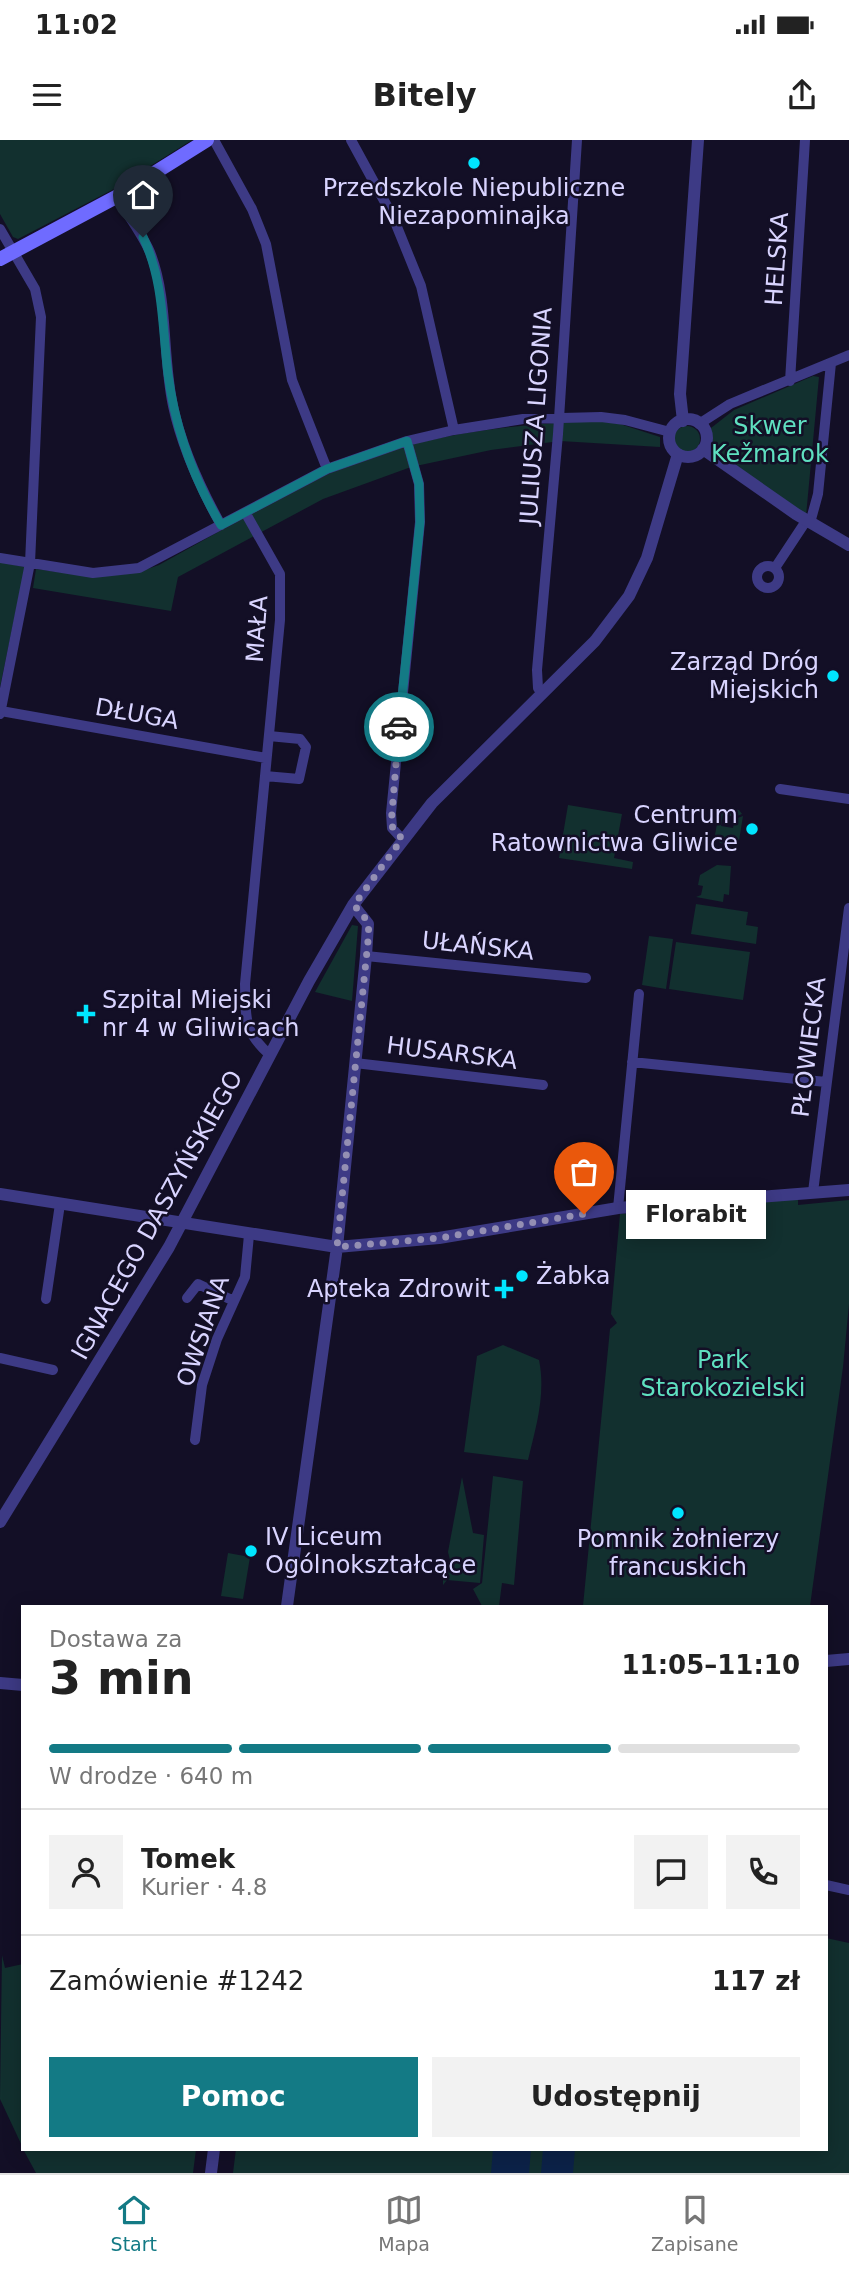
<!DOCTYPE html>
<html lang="pl">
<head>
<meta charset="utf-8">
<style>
  :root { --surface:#fff; --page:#f2f2f2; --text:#222; --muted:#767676; --line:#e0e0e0; --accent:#137a85 }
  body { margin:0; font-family:"DejaVu Sans",sans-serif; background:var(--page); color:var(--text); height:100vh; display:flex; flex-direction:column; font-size:26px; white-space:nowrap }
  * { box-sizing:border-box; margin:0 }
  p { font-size:23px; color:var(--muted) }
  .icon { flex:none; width:38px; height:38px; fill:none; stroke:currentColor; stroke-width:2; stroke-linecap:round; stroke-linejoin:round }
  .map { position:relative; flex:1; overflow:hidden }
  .panel { position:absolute; left:21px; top:1465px; width:807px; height:546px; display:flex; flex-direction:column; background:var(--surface); border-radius:0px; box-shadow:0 4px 18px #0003 }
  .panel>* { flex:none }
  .pin { position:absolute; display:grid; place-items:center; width:60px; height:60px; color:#fff; margin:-72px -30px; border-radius:50% 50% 50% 0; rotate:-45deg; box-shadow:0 0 7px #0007 }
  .pin .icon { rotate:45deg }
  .courier { position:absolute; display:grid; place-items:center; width:70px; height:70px; margin:-35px; border:5px solid #137a85; border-radius:50%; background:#fff; color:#222; box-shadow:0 2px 9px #0007 }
  .bubble { position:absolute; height:49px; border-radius:0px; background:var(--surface); box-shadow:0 4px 18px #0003; font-size:23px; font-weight:700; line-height:49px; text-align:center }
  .summary em { font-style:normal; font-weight:700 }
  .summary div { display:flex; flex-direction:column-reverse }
  .summary { display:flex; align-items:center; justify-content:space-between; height:119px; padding:0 28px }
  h1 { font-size:46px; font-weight:700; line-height:52px }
  .bar { display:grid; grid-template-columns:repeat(4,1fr); gap:10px 7px; align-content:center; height:84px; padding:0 28px }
  .bar i { height:9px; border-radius:5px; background:var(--line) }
  .bar .current { background:var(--accent) }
  .bar p { grid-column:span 4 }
  .line { display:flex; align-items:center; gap:18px; padding:0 28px; border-top:2px solid var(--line) }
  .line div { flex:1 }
  .round { display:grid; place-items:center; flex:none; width:74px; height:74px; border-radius:0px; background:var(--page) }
  .action { display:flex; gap:14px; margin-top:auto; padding:14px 28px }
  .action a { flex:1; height:80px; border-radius:0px; background:var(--accent); color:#fff; font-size:28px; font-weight:700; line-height:80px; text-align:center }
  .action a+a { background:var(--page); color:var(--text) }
  .status { display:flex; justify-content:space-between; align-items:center; height:49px; padding:0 35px; background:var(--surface); direction:ltr }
  .status svg { height:19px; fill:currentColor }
  header { display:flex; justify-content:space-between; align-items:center; height:91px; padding:0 28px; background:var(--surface); font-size:32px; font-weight:700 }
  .tab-bar { display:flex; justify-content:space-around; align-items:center; height:98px; border-top:2px solid var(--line); background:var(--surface); font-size:19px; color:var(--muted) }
  .tab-bar a { display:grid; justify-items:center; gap:4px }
  .tab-bar .current { color:var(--accent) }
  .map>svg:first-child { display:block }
  .green { fill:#12302f }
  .water { fill:#0c2248 }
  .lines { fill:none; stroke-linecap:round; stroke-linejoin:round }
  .minor { stroke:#3d3a85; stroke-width:10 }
  .tertiary { stroke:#3d3a85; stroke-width:12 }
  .secondary { stroke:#6f6bff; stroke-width:14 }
  .done { stroke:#948fb3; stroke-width:7; stroke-dasharray:0 12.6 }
  .route { stroke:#137a85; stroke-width:9 }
  .poi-dot { fill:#00e5ff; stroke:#130f26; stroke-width:2.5 }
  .labels { text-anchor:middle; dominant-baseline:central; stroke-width:5; stroke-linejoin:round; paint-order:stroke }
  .poi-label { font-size:24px; fill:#d9d4ff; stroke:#130f26; text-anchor:end }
  .street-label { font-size:24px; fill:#d9d4ff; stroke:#130f26 }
  .park-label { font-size:24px; fill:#5fe0c0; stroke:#130f26 }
</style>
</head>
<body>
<div class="status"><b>11:02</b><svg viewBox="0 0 49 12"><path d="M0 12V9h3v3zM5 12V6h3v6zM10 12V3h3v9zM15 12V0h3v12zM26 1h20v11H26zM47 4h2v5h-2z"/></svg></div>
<header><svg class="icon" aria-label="menu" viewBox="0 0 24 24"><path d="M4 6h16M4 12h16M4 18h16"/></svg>Bitely<svg class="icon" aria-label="share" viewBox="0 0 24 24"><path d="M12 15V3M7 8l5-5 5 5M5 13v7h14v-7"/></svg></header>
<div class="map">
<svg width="849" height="2033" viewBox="0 0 849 2033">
  <rect width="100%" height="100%" fill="#130f26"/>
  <!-- green -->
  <path class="green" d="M0,0h192l-80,50 -94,49 -5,-2 -13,-23z
    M813,236l6,1 -13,139 -100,-69 5,-19 23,-18z
    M598,281l22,3 40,13v10l-100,-6 -69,9 -80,17 -88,32 -145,78 -7,34 -138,-23 3,-19c47,6 77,13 123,-4 56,-31 111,-63 169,-91 83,-39 180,-50 270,-53z
    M674 299a13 13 0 1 1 26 0a13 13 0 1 1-26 0Z
    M0,422l25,5 -25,120z
    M568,665l54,9 -8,44 19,4 -1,7 -73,-11z
    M720,667l19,3 3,4 -7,3 -12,-3 -2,12 12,2 2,-9 8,-3 -4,25 -5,5 -14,-3 -5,-8z
    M717,725l14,1 -2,29 -5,-1 -1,8 -27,-5 5,-2 2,-9 -5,-1 2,-10z
    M696,764l52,8 -2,13 12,2 -2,17 -65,-10z
    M352,785l6,1 -6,75 -37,-9z
    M649,796l24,3 -7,50 -24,-4z
    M676,802l74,10 -7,48 -74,-11z
    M798,1059v6l51,-5v104l-6,63 -33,239h-227l27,-277 7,-6 -6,-9 9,-100z
    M503,1205l36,15c7,34 -3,67 -11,100l-64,-8 13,-96z
    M493,1336l30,5 -9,104 -12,-2 -3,23h-17l-9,-17 9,-6z
    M462,1337l11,56 11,2 -4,48 -33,-3 -4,5v-8l8,-13 -3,-12z
    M228,1413l22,4 -7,42 -22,-3z
    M826,1798l23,5v230h-616l3,-24h590z
    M2,1815l3,13 18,-4v184l-23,-49z
    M23,2009h173l-3,24h-157z"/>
  <!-- water -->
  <path class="water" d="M493,2009h38l-2,24h-38z
    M543,2009h32l-2,24h-32z"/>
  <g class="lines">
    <!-- minor -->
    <path class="minor" d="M214,0l38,69 14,35 26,136 35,89
      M351,0l42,77 28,69 33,144
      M116,57c12,18 25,35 34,55 19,48 12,103 23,154 9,42 27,81 48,119
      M0,89l35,60 6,28 -11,246 -30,151
      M790,241l15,-241
      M699,284l31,-20 119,-49
      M245,372l35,62v46l-35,364c1,35 -2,47 25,71
      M810,383l8,-29 13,-131
      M0,418l93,15 46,-5 188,-99 80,-28 47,-11 69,-11 78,-2 24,3 45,12
      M757 437a11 11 0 1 1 22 0a11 11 0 1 1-22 0Z
      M775,428l31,-47
      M542,554l-4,-6 -1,-18 21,-236 19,-294
      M1,571l265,47
      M265,636l34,3 7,-32 -6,-8 -31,-3
      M780,649l69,10
      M402,699l-10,-11 -1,-15 29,-291 -1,-38 -12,-43
      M366,816l220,22
      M632,922l194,20
      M355,923l188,22
      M813,1052l36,-284
      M618,1068l21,-214
      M187,1158l11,-14 36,17
      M46,1159l14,-95
      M0,1218l53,12
      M195,1300l7,-55 15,-46 28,-62 4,-42
      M826,1745l23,5"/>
    <!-- tertiary -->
    <path class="tertiary" d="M669 298a19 19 0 1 1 38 0a19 19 0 1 1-38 0Z
      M683,281l-3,-27 18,-254
      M703,309l93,65 53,31
      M0,1054l337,53 102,-9 179,-30 231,-18
      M0,1382l169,-275 140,-266 44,-76 79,-102 163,-162 34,-45 18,-38 31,-104
      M287,1466l50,-359 29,-291 2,-32 -15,-19
      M826,1521l23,-2
      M0,1543l23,2
      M211,2033l3,-24"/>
    <!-- secondary -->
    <path class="secondary" d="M0,119l116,-62 91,-57"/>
  </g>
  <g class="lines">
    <!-- done -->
    <path class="done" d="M399,587l-8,98 11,14 -48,66 11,13 4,13 -32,316 102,-9 145,-24"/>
    <!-- route -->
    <path class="route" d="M143,97c21,44 19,90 25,137 7,54 25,104 53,151l106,-56 80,-28 12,43 1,38 -21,205"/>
  </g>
  <!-- markers -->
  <g class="poi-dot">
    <circle cx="474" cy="23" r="7"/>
    <circle cx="833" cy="536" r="7"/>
    <circle cx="752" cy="689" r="7"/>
    <path d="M82.5 863.5h7v7h7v7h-7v7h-7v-7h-7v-7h7z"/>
    <circle cx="522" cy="1136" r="7"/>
    <path d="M500.5 1138.5h7v7h7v7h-7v7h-7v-7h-7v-7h7z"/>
    <circle cx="678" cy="1373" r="7"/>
    <circle cx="251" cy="1411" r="7"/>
  </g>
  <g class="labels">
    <!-- poi labels -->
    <g class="poi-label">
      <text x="474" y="48" text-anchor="middle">Przedszkole Niepubliczne<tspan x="474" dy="28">Niezapominajka</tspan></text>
      <text x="819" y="522">Zarząd Dróg<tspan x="819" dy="28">Miejskich</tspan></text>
      <text x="738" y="675">Centrum<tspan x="738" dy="28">Ratownictwa Gliwice</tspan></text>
      <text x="102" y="860" text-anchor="start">Szpital Miejski<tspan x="102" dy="28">nr 4 w Gliwicach</tspan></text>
      <text x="536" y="1136" text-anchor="start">Żabka</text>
      <text x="490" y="1149">Apteka Zdrowit</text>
      <text x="265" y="1397" text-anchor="start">IV Liceum<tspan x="265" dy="28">Ogólnokształcące</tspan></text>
      <text x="678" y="1399" text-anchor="middle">Pomnik żołnierzy<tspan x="678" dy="28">francuskich</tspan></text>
    </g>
    <!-- street labels -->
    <g class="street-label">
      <text transform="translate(777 119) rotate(-86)">HELSKA</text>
      <text transform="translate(536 276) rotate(-86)">JULIUSZA LIGONIA</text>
      <text transform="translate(257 489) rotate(-86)">MAŁA</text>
      <text transform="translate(137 574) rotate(10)">DŁUGA</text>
      <text transform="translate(478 806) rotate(6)">UŁAŃSKA</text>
      <text transform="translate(809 907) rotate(-83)">PŁOWIECKA</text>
      <text transform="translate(452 913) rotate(7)">HUSARSKA</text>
      <text transform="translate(157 1075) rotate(-61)">IGNACEGO DASZYŃSKIEGO</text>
      <text transform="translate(203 1191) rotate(-71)">OWSIANA</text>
    </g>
    <!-- park labels -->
    <g class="park-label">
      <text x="770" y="286">Skwer<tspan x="770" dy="28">Kežmarok</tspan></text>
      <text x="723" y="1220">Park<tspan x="723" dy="28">Starokozielski</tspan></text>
    </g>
  </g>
</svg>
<div class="pin" style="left:584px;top:1074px;background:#ea580c"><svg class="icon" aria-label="bag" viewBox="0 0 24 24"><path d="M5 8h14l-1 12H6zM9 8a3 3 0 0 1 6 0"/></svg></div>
<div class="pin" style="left:143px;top:97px;background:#1f2937"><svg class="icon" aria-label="home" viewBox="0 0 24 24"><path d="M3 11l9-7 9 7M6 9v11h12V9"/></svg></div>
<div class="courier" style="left:399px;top:587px"><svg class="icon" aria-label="car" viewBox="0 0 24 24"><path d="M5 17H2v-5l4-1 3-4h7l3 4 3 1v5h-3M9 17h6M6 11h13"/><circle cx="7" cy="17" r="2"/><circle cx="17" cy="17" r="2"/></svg></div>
<div class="bubble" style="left:626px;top:1050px;width:140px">Florabit</div>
<section class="panel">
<div class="summary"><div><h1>3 min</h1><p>Dostawa za</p></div><em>11:05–11:10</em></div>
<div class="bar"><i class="current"></i><i class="current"></i><i class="current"></i><i></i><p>W drodze · 640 m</p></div>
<div class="line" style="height:126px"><a class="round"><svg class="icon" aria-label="person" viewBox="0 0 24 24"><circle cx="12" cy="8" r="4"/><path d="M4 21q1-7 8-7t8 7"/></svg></a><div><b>Tomek</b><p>Kurier · 4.8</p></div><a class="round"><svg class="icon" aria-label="chat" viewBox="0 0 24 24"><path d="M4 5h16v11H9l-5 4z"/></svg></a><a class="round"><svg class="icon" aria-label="phone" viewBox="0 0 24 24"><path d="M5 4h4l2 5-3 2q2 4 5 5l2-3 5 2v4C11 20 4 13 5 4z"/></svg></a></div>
<div class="line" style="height:91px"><div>Zamówienie #1242</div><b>117 zł</b></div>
<div class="action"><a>Pomoc</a><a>Udostępnij</a></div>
</section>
</div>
<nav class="tab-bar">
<a class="current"><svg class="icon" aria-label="home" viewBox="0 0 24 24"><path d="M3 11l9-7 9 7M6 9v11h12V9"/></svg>Start</a>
<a><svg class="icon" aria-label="map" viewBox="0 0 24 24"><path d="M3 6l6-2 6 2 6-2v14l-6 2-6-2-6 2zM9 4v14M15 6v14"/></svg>Mapa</a>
<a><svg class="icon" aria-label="saved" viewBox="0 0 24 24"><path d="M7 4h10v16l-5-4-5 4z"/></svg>Zapisane</a>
</nav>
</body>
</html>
